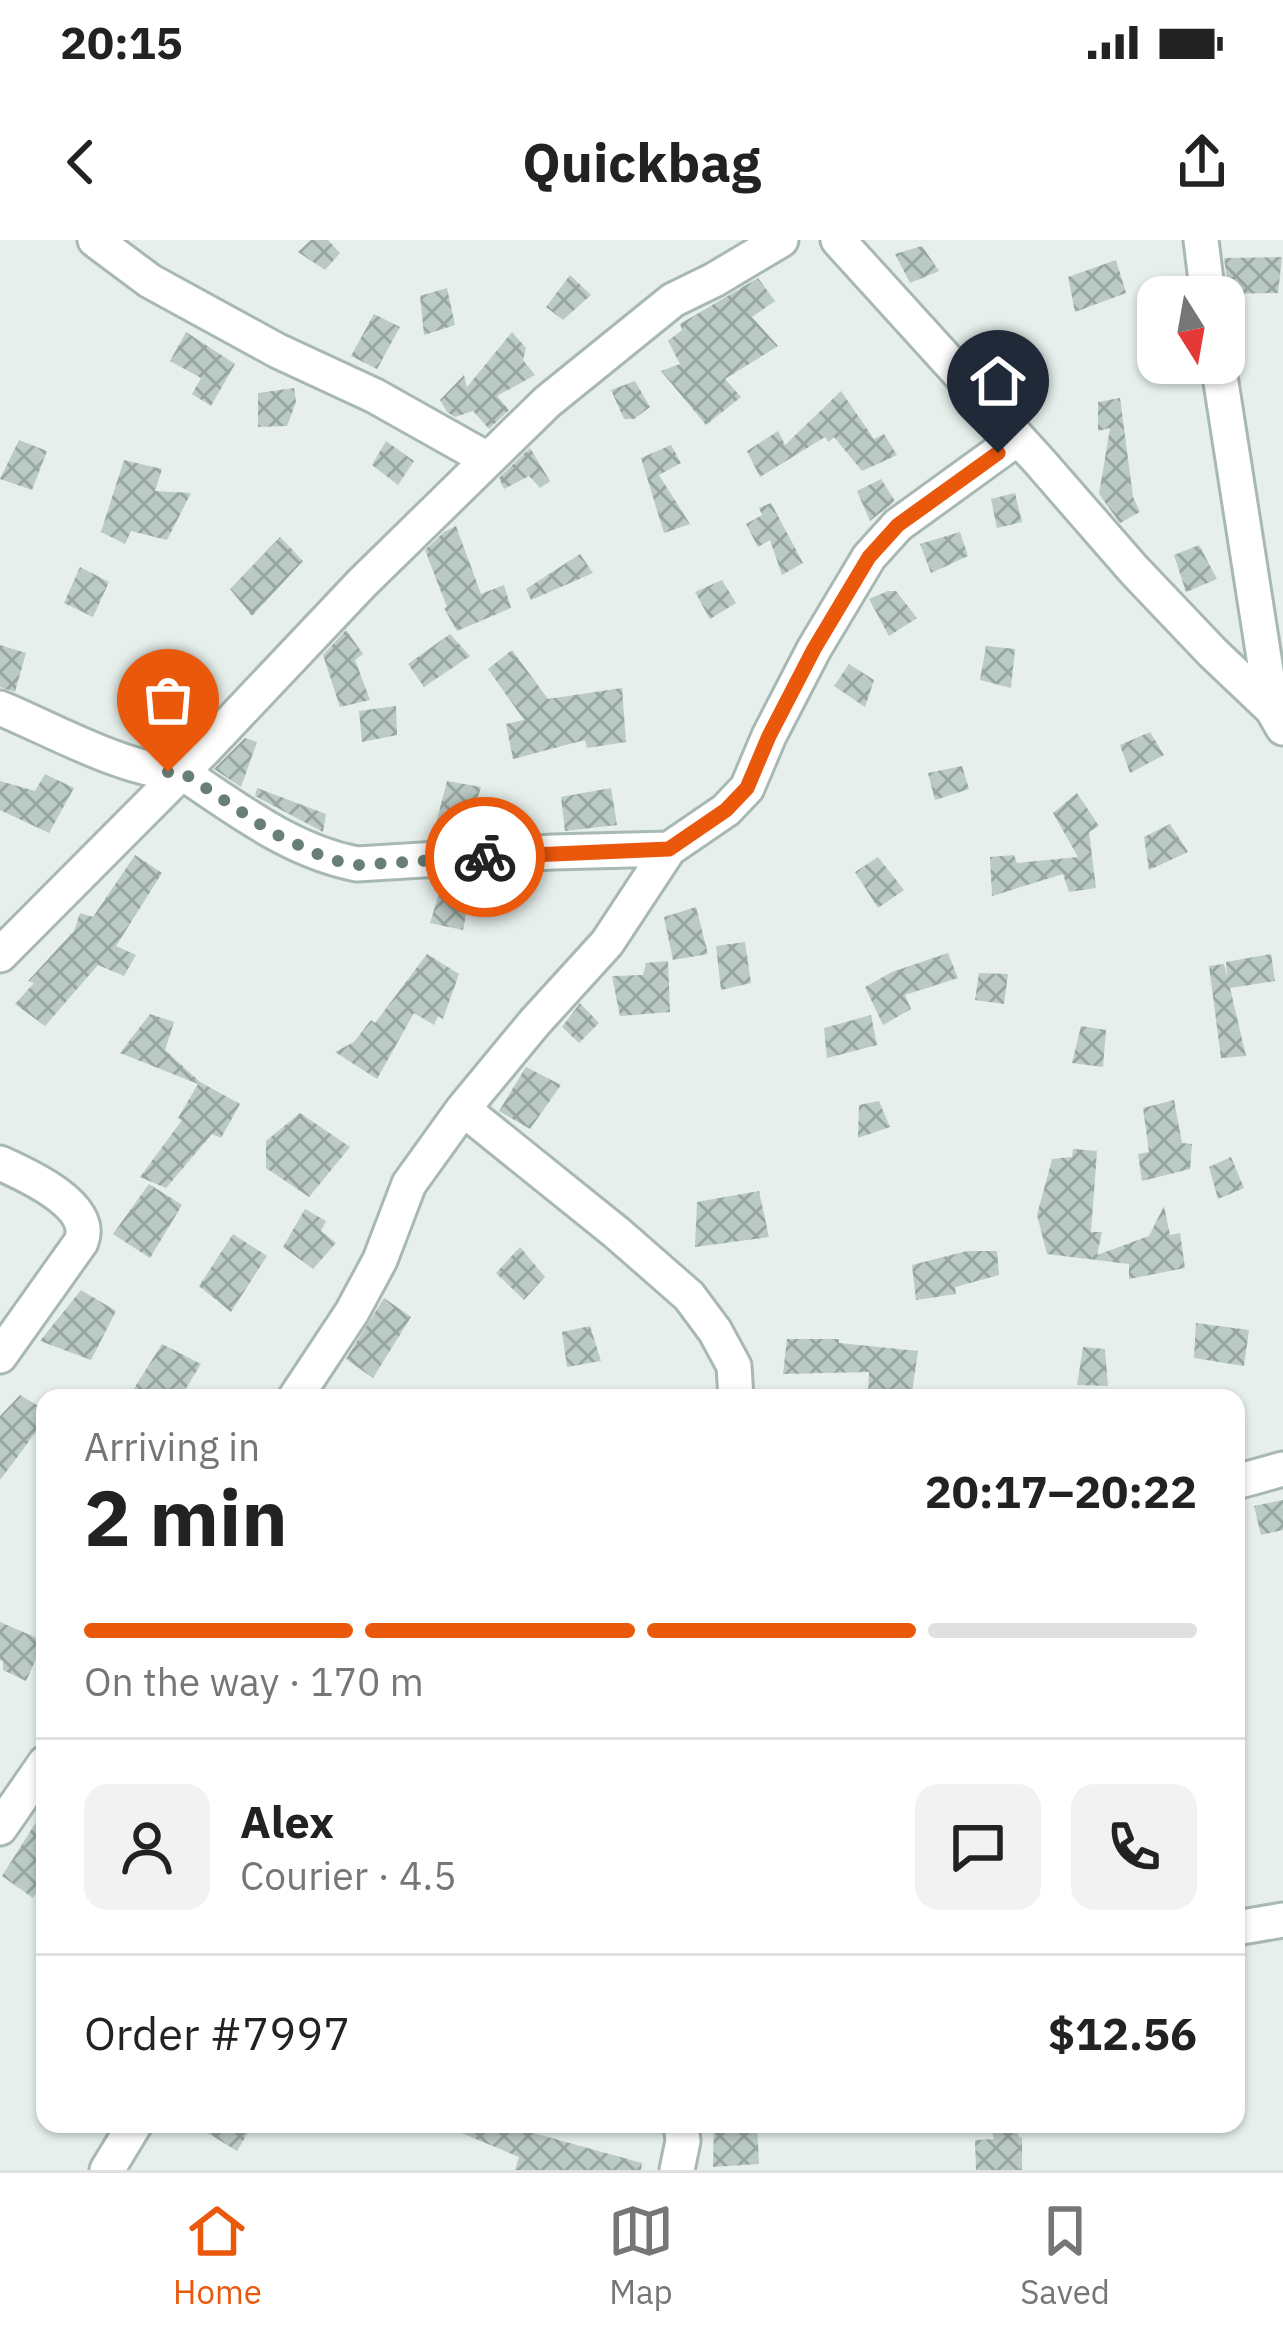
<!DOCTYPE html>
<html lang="en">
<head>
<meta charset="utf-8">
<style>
  :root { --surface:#fff; --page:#f2f2f2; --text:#222; --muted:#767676; --line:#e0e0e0; --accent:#ea580c }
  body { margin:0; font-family:"IBM Plex Sans",sans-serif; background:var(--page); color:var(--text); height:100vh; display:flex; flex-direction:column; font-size:45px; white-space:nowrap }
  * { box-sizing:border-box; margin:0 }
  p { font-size:39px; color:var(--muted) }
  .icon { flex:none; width:66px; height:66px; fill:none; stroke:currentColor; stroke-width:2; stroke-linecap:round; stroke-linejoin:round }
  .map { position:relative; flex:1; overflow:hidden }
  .side { position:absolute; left:36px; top:1149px; width:1209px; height:744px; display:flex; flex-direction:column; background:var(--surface); border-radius:24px; box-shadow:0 3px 9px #0004 }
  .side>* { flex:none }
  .needle { width:78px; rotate:169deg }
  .buttons { position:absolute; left:1137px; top:36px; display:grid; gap:24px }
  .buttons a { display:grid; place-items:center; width:108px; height:108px; border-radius:24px; background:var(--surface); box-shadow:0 3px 9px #0004; font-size:60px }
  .pin { position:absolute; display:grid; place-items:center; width:102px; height:102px; color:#fff; margin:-123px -51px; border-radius:50% 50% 50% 0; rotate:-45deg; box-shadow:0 0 12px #0007 }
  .pin .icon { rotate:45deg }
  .courier { position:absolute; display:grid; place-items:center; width:120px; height:120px; margin:-60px; border:9px solid #ea580c; border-radius:50%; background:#fff; color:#222; box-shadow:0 3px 15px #0007 }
  .overview em { font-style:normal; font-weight:700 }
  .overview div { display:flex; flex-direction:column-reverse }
  .overview { display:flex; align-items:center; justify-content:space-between; height:204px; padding:0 48px }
  h1 { font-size:78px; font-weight:700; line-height:90px }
  .bar { display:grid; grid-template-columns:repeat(4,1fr); gap:18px 12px; align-content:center; height:144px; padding:0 48px }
  .bar i { height:15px; border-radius:9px; background:var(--line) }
  .bar .active { background:var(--accent) }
  .bar p { grid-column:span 4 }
  .line { display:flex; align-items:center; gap:30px; padding:0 48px; border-top:3px solid var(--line) }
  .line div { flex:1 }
  .round { display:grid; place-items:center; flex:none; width:126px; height:126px; border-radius:24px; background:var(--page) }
  .status { display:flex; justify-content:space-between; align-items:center; height:84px; padding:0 60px; background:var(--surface); direction:ltr }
  .status svg { height:33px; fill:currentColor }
  header { display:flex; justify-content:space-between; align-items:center; height:156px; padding:0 48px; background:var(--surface); font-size:54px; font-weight:700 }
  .tab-bar { display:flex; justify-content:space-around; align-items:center; height:168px; border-top:3px solid var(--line); background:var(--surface); font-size:33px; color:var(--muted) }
  .tab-bar a { display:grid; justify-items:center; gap:6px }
  .tab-bar .active { color:var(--accent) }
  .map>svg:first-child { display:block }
  .building { fill:url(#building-cross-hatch) }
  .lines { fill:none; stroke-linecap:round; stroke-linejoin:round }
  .street-casing { stroke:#a8b8b2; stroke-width:39 }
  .street { stroke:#fff; stroke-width:33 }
  .done { stroke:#687f78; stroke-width:12; stroke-dasharray:0 21.6 }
  .route { stroke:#ea580c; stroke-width:15 }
</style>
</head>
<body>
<div class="status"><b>20:15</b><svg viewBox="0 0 49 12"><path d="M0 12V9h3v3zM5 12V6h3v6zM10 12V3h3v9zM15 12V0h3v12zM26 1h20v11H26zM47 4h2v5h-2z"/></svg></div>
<header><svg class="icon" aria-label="back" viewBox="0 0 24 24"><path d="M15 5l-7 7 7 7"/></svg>Quickbag<svg class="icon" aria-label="share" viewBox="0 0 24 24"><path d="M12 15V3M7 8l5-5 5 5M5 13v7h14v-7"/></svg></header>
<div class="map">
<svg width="1283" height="1930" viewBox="0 0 1283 1930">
  <defs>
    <pattern id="building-cross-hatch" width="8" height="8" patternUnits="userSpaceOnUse" patternTransform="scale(3)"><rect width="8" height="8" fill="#bbcac4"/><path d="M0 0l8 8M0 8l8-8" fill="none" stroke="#98a6a0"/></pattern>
  </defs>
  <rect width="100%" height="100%" fill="#e6efeb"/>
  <!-- building -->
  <path class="building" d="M311,0h17l12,13 -15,17 -27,-18z
    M922,6l17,25 -29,12 -15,-29z
    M1282,17l-4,36 -49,1 -5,-36z
    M1116,20l10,33 -51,19 -7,-35z
    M570,35l21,20 -28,25 -17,-13z
    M758,38l17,23 -23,16 26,29 -53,33 16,18 -35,28 -45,-54 19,-7 -12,-23 14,-11 -2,-6z
    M447,48l8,37 -31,10 -4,-39z
    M374,74l26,13 -23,42 -26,-13z
    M186,92l49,32 -24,42 -19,-12 9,-16 -31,-17z
    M512,92l14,16 -3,12 12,15 -38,21 12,14 -20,19 -16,-18 -18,6 -8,-5 -7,-12 24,-25 3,12z
    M635,141l15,26 -16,12h-10l-13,-29z
    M294,148l2,14 -9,24 -29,1v-34z
    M841,151l33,48 10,-5 13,21 -35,16 -28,-34 -6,5 -3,-5 -65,40 -13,-26 31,-20 7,14z
    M1120,158l13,99 7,15 -20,11 -21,-29 11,-66 -12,3v-29z
    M19,200l28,11 -15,39 -32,-11z
    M386,201l28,20 -16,24 -26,-20z
    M671,205l10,18 -22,12 31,49 -26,9 -23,-75z
    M530,208l20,33 -10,7 -11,-12 -25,13 -5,-11z
    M124,220l38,9 -7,22 36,2 -24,47 -36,-9 -6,13 -24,-12z
    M881,239l14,22 -25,20 -13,-30z
    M1015,253l7,29 -25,6 -6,-29z
    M771,263l32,60 -21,12 -12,-35 -12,7 -12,-23 16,-9 -3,-7z
    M456,286l25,68 23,-9 7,23 -54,23 -13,-23 3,-1 -22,-57 19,-18z
    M960,292l8,24 -37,17 -11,-29z
    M280,297l23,24 -51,55 -22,-27z
    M1199,305l18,34 -31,13 -12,-37z
    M580,314l13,19 -62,27 -5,-11z
    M80,327l29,15 -16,35 -29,-14z
    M722,340l14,23 -26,16 -15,-27z
    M888,351h8l21,27 -28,18 -20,-37z
    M346,390l17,24 -8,6 15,40 -30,7 -17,-52z
    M450,394l20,22 -46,31 -16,-23z
    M0,405l26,8 -11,39 -15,-5z
    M986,406l29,3 -4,39 -31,-8z
    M512,410l36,49 74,-11 4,54 -39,6 -2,-8 -72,19 -7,-35 18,-4 -36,-51z
    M849,424l25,16 -9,27 -31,-21z
    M396,466l1,29 -35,7 -3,-31z
    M1150,492l14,23 -34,18 -10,-28z
    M245,498l12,4 -16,45 -27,-18z
    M962,526l7,23 -34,11 -7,-27z
    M45,534l29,14 -25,45 -49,-23v-29l35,10z
    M447,541l34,6 -15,49 -31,-8z
    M257,548l69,26 -3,18 -68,-36z
    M611,548l6,37 -52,6 -4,-34z
    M1077,553l22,33 -10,6 7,56 -27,4 -6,-18 -71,22 -2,-39 24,-2 3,8 61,-6 -25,-44z
    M1170,584l18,28 -39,18 -5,-33z
    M135,615l27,18 -46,73 20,9 -12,21 -26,-11 -53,61 -30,-22 19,-21 -6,-2 46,-50 6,-18 13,4z
    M878,617l26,33 -26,18 -23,-36z
    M473,638l55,3 1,13 -60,6 -6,30 -33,-7 13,-43z
    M696,667l12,47 -35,6 -9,-43z
    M745,702l6,41 -30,7 -5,-44z
    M948,713l10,25 -53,17 6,14 -28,16 -18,-38 27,-15z
    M427,714l32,20 -16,45 -5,-3 -4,9 -20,-12 -37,66 -42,-27 19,-10 17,-22 4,3z
    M1271,714l4,27 -45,7 16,68 -25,2 -12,-92 15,-2 3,13 -1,-15z
    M668,721l2,51 -50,4 -8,-40 31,-1 3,-12z
    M979,733l29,1 -4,30 -29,-4z
    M580,763l19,20 -20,20 -17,-16z
    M150,774l24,8 -9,28 35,32 40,22 -19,34 -9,-4 -46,54 -26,-11 42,-57 -4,-2 20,-34 -78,-31z
    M871,775l6,30 -50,13 -3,-30z
    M1081,786l25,4 -3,37 -31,-4z
    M526,827l35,18 -31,44 -31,-18z
    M1174,860l8,43 10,1 -2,25 -48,12 -4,-27 11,-2 -6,-44z
    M879,861l11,26 -32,11 1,-33z
    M300,873l50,34 -41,50 -43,-29v-27z
    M1073,909l24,2 -6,81h11l-5,23 52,-19 15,-30 6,29 10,-2 5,35 -56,11v-15l-82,-10 -10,-39 15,-56 20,-2z
    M1231,917l13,31 -26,11 -9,-32z
    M149,944l33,21 -32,53 -37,-24z
    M759,951l10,46 -74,10 2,-45z
    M305,969l21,12 -5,10 15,12 -23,26 -30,-22z
    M233,994l34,22 -36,56 -32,-26z
    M520,1007l25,30 -21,23 -28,-27z
    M967,1011h30l2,24 -44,12 1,7 -40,6 -4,-35z
    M81,1050l35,21 -25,49 -51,-19z
    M384,1058l27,19 -38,61 -27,-19z
    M1196,1083l53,7 -5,36 -50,-8z
    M590,1086l11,35 -34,6 -5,-35z
    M787,1099h52v4l79,8 -6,42 -44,-2 1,-19 -86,2z
    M162,1104l39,20 -21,34h-52z
    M1083,1107l22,2 3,37 -31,-1z
    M20,1155l25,15v10l-45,60v-64z
    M1283,1260v30l-22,5 -7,-29z
    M0,1382l44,19 -18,40 -23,-11v-9l-3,-1z
    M45,1568v70l-12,20 -31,-22z
    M193,1884h60l-16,27z
    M440,1884h61l141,39 -1,7h-126l4,-13z
    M714,1884h43l2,40 -46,3z
    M990,1884h26l3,13h3v33h-46l-1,-30 19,-1z"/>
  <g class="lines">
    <defs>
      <path id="street" d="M95,0l55,41 128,70 97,45 112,63
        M838,0l201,221 95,109 79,83 59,56 11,19
        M1201,0l7,57
        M1218,123l54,346
        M0,468c49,20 130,66 181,64 56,37 109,79 176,92l196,-12 116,-3 57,-39 21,-22 22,-52 45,-87 55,-92 29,-32 120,-87
        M0,715l205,-206 157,-166 185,-181 126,-102 41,-20 67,-40
        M463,869l154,124 72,63 26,35 19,35 2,32
        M0,923c27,12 96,43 81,79l-81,114
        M295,1158l57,-86 28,-52 29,-76 54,-75 72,-87 72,-79 62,-94
        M1236,1242l47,-13
        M0,1588l45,-65
        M1236,1688l47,-8
        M107,1930l28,-46
        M677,1930l6,-29 -2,-17"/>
    </defs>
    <!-- street casing -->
    <use href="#street" class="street-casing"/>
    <!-- street -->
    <use href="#street" class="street"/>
  </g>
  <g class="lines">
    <!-- done -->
    <path class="done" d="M168,532h14l91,61 55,26 29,6 128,-8"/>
    <!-- route -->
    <path class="route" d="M485,617l184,-8 57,-39 21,-22 22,-52 45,-87 55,-92 29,-32 100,-72"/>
  </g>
</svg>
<div class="buttons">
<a><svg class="needle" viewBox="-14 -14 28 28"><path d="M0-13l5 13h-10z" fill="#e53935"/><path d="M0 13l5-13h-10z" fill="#767676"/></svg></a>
</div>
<div class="pin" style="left:168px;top:532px;background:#ea580c"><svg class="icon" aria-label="bag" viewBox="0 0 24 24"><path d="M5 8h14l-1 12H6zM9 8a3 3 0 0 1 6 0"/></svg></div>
<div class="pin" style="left:998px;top:213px;background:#1f2937"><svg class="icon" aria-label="home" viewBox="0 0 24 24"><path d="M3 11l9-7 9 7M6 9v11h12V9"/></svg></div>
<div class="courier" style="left:485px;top:617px"><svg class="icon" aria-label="bike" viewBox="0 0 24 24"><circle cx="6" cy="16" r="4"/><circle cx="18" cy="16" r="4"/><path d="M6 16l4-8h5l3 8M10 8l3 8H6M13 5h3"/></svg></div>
<section class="side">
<div class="overview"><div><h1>2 min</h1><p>Arriving in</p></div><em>20:17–20:22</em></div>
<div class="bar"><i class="active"></i><i class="active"></i><i class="active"></i><i></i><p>On the way · 170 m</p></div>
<div class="line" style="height:216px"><a class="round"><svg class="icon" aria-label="person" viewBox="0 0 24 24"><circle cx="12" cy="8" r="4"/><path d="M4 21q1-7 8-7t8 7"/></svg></a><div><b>Alex</b><p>Courier · 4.5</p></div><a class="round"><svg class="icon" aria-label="chat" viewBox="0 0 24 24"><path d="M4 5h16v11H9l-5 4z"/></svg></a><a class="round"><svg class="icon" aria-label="phone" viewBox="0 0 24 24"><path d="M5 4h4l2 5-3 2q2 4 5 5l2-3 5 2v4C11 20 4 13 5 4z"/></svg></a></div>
<div class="line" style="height:156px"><div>Order #7997</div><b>$12.56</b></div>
</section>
</div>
<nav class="tab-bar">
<a class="active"><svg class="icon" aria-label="home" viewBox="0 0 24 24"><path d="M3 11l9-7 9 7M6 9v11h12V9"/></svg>Home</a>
<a><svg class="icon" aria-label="map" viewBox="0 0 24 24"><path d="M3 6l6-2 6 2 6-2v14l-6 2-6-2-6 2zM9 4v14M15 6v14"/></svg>Map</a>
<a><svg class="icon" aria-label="saved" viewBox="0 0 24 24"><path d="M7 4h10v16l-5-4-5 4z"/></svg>Saved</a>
</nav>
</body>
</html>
